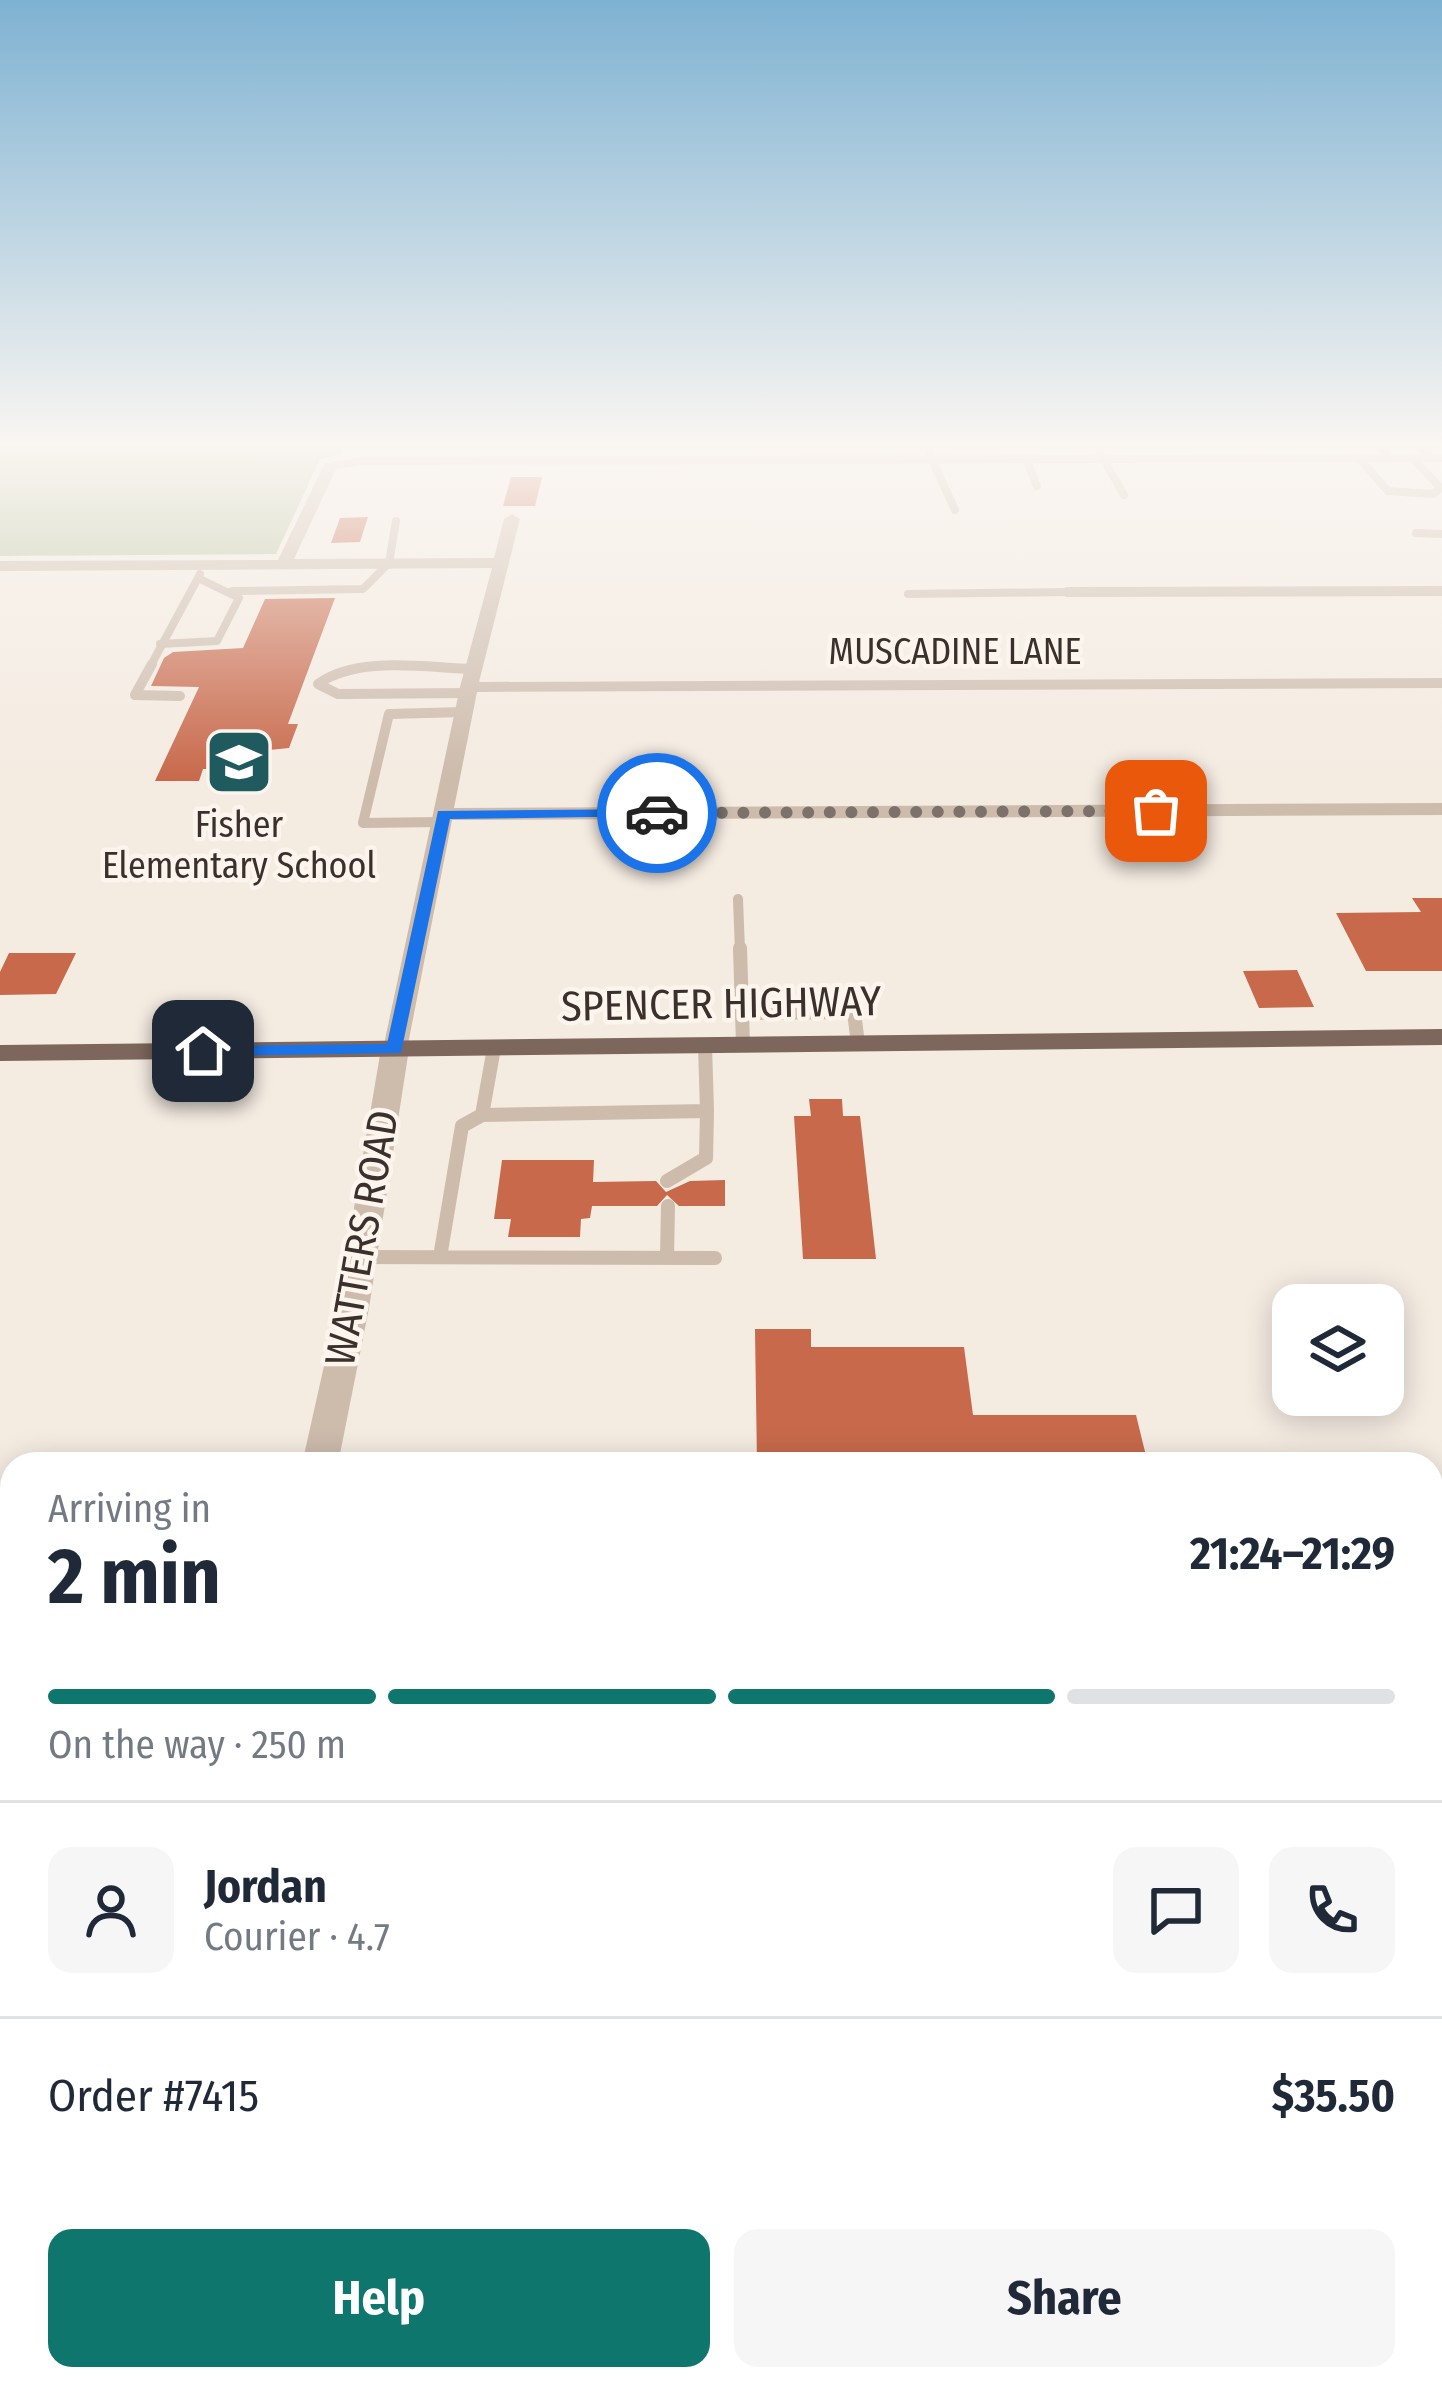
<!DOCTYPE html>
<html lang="en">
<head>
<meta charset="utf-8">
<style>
  :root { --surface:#fff; --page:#f6f6f7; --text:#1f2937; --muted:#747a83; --line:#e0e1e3; --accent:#0f766e }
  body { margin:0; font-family:"Fira Sans Condensed",sans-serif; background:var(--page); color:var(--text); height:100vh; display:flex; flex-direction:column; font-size:45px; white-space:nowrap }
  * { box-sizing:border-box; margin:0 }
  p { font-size:39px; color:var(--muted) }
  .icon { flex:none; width:66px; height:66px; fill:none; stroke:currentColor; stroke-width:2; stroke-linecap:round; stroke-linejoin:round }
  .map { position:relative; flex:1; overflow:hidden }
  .panel { position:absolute; left:0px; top:1452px; width:1443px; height:939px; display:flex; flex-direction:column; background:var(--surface); border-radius:36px 36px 0 0; box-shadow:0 6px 30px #0003 }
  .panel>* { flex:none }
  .buttons { position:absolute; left:1272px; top:1284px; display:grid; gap:24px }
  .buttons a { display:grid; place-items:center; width:132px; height:132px; border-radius:24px; background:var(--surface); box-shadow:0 6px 30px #0003; font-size:60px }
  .pin { position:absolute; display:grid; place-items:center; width:102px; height:102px; color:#fff; margin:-51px; border-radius:24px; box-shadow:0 6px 18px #0006 }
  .courier { position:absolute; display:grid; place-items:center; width:120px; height:120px; margin:-60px; border:9px solid #1a73e8; border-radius:50%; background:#fff; color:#222; box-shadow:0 3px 15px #0007 }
  .headline em { font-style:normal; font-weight:700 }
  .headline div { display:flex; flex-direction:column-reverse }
  .headline { display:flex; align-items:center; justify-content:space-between; height:204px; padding:0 48px }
  h1 { font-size:78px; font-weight:700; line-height:90px }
  .bar { display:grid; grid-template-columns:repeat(4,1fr); gap:18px 12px; align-content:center; height:144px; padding:0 48px }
  .bar i { height:15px; border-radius:9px; background:var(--line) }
  .bar .active { background:var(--accent) }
  .bar p { grid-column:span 4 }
  .line { display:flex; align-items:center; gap:30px; padding:0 48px; border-top:3px solid var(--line) }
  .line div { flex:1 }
  .round { display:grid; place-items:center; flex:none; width:126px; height:126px; border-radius:24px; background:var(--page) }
  .primary-button { display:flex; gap:24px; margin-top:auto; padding:24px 48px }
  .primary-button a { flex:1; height:138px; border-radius:24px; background:var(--accent); color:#fff; font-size:48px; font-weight:700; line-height:138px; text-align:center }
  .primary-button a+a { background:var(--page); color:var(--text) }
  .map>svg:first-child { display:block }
  .green { fill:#b8c4a0 }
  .building { fill:#c8694b }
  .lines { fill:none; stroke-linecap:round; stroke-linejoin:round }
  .service-far3 { stroke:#cdbbac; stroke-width:8 }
  .service-far2 { stroke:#cdbbac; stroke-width:10 }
  .service-far1 { stroke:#cdbbac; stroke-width:14 }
  .service { stroke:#cdbbac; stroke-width:21 }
  .minor { fill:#cdbbac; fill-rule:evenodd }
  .tertiary { fill:#cdbbac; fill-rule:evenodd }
  .primary { fill:#7d675c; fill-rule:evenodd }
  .route { fill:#1a73e8 }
  .done { stroke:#7c716b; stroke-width:12; stroke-dasharray:0 21.6 }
  .labels { text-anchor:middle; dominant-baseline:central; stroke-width:9; stroke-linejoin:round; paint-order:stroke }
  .far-street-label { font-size:36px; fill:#3b302b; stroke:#fbf5ee }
  .far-poi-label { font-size:36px; fill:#3b302b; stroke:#fbf5ee }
  .street-label { font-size:42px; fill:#3b302b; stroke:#fbf5ee }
</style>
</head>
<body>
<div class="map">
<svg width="1442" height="2389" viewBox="0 0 1442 2389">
  <rect width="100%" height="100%" fill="#f4ebe1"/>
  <!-- green -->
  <path class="green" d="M0,444h346l-5,10 -21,5 -44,95 -276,2z"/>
  <!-- building -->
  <path class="building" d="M511,477h31l-7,29h-32z
    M368,517l-8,25 -29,1 9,-25z
    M335,598l-47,126h10l-9,24 -51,5 -6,16h-29l-4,12h-44l44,-94 -48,-1 13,-28 9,-6 70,-4 22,-49z
    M1412,898h30v73h-76l-30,-58 85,-1z
    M9,953h67l-20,41 -56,1v-23z
    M1297,970l17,37 -55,1 -16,-37z
    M809,1099h33l1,17h17l16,143h-73l-9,-143h17z
    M502,1160h92l-1,22 63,-1 10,11 24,-11 35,-1v26h-46l-12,-11 -10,11h-65l-2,12 -9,1 -1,18h-72l3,-18h-17z
    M755,1329h56v18h153l9,68h163l12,49h-391z"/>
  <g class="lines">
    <!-- service-far3 -->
    <path class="service-far3" d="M925,444l30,66
      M1095,444l29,51
      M1384,444l-4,3 10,11
      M1417,444l14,14
      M1359,458l29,33 45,3 8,-6 -29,-30
      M1026,459l11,27
      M1416,533l26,1
      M232,591l131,-2 26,-26 7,-42
      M908,594l158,-2
      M160,644l57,-3 22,-43 -41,-20 2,-4
      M150,667l48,-89"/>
    <!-- service-far2 -->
    <path class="service-far2" d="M152,664l-17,31 45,1
      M468,693l-130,1 -20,-10c40,-29 108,-16 155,-15
      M441,822l-78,1 26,-109 75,-2
      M738,899l2,52"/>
    <!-- service-far1 -->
    <path class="service-far1" d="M740,948l3,97
      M742,1013l112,-1 4,32
      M482,1115l225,-4 -2,-65
      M667,1181l39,-23 1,-47
      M361,1257l354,1
      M440,1257l22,-131 20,-11 12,-67
      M667,1258l1,-52"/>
    <!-- service -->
    <path class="service" d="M0,1791l12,-4
      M0,2246l12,-46
      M0,2304l12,-1"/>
    <!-- minor -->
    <path class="minor" d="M1442,454v8l-1081,3 -25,4 -42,90 200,-1 10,-39 8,-5 8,5 -41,163 963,-4v10l-965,4 -23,116 988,-5v12l-990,5 -45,229 -12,7 -12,-7 77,-362 32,-119 -492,3v-10l278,-1 47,-97 36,-6z
      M1442,586v10l-376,1 -8,-5 8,-5z"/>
    <!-- tertiary -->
    <path class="tertiary" d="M395,1041l14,8 -40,259 -31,156h-36l35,-156 44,-259z
      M102,2379h54l-2,10h-54z"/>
    <!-- primary -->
    <path class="primary" d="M1442,1029v16l-1442,16v-16z"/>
  </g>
  <!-- sky -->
  <linearGradient id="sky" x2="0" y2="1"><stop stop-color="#7eb2d2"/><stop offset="0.57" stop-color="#faf6f2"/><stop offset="1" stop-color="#faf6f2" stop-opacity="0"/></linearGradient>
  <rect width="1442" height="779" fill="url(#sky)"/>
  <!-- route -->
  <path class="route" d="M657,809l5,7 -212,3 -49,234 -198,3 -9,-5 9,-5 184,-2 51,-233z"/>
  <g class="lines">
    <!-- done -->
    <path class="done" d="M657,813l499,-2"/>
  </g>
  <!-- icons -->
  <defs>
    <symbol id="school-square" viewBox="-11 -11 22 22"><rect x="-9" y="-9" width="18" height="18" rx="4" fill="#1f5a5e" stroke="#fbf5ee"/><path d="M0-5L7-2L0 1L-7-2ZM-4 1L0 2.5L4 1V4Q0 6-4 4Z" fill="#fff"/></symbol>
  </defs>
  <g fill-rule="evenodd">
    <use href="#school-square" x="201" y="724" width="76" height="76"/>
  </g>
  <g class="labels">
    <!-- far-street labels -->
    <g class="far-street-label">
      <text x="955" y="652">MUSCADINE LANE</text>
    </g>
    <!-- far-poi labels -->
    <g class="far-poi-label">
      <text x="239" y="825">Fisher<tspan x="239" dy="41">Elementary School</tspan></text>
    </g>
    <!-- street labels -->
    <g class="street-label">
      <text transform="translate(721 1004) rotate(-1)">SPENCER HIGHWAY</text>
      <text transform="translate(362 1238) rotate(-80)">WATTERS ROAD</text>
    </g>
  </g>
</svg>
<div class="buttons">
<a><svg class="icon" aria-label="layers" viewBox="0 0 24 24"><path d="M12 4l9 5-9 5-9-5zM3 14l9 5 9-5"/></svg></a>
</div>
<div class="pin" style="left:1156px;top:811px;background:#ea580c"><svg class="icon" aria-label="bag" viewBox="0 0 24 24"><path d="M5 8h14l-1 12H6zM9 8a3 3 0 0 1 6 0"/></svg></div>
<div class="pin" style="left:203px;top:1051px;background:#1f2937"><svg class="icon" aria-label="home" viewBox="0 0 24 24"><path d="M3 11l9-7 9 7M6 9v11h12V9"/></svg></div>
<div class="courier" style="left:657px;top:813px"><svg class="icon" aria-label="car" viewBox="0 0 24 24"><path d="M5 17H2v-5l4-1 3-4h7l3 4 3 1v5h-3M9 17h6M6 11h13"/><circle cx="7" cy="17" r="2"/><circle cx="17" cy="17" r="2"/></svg></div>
<section class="panel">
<div class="headline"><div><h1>2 min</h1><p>Arriving in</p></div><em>21:24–21:29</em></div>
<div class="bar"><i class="active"></i><i class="active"></i><i class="active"></i><i></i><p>On the way · 250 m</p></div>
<div class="line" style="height:216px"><a class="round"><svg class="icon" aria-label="person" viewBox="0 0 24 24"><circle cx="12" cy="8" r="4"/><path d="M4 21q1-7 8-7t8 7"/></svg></a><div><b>Jordan</b><p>Courier · 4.7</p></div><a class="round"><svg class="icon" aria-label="chat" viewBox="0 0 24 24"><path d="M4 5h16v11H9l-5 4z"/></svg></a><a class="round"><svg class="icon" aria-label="phone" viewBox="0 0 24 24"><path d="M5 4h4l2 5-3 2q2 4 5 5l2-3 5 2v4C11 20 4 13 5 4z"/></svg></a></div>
<div class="line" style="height:156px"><div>Order #7415</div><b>$35.50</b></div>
<div class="primary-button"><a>Help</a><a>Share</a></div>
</section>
</div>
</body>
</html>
